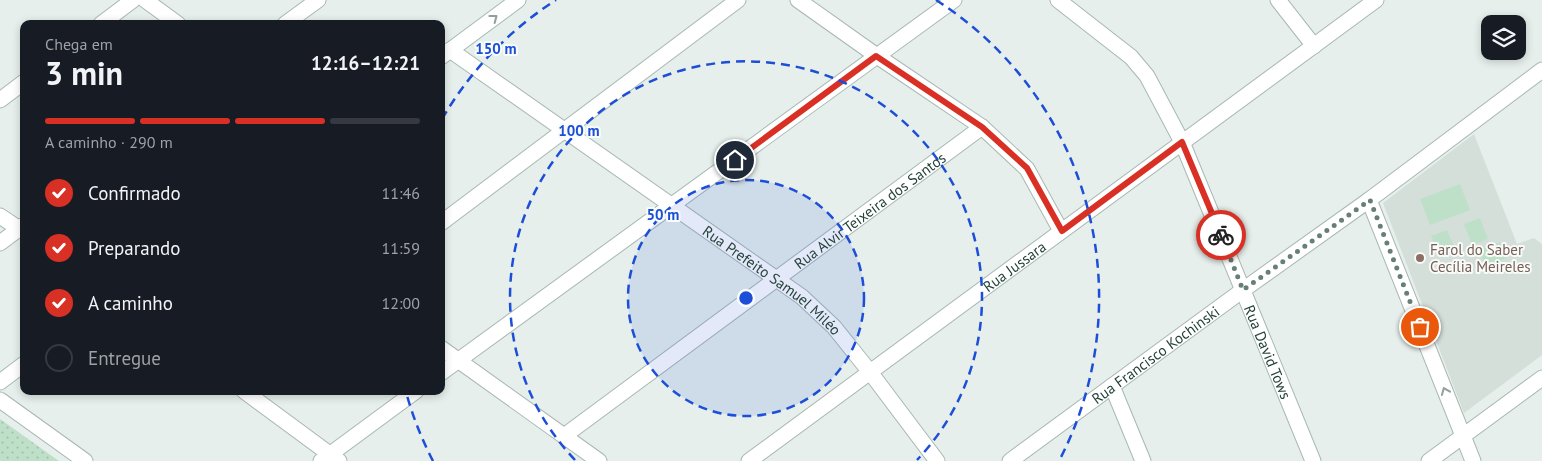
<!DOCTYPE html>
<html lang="pt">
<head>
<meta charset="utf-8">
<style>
  :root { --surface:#171b24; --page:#242831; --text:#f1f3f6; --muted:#9ea1a6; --line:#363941; --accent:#d93025 }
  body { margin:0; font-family:"PT Sans",sans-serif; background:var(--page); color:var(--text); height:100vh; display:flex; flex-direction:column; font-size:19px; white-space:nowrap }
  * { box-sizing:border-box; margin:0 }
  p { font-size:16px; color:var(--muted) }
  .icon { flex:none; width:28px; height:28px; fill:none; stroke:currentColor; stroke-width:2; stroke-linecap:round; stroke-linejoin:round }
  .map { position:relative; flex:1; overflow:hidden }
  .details { position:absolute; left:20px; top:20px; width:425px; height:375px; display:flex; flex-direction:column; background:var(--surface); border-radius:10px; box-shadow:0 2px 8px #0003 }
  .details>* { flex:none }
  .buttons { position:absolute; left:1481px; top:15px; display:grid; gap:10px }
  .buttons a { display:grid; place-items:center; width:45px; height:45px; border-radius:10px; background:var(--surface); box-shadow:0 2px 8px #0003; font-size:25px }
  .pin { position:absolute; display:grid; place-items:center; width:42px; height:42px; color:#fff; margin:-21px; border:2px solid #fff; border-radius:50%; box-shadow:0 1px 5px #0007 }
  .courier { position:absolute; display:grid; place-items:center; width:50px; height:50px; margin:-25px; border:4px solid #d93025; border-radius:50%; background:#fff; color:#222; box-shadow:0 1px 6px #0007 }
  .summary em { font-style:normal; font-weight:600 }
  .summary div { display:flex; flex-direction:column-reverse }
  .summary { display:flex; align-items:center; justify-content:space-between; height:85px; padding:0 25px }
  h1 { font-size:32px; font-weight:600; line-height:38px }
  .bar { display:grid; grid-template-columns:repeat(4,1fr); gap:8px 5px; align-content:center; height:60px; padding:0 25px }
  .bar i { height:6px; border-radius:4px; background:var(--line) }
  .bar .on { background:var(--accent) }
  .bar p { grid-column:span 4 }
  ol { padding:0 25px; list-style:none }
  li { display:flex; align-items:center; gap:15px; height:55px }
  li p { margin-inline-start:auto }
  li .icon { padding:5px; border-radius:50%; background:var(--accent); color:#fff; stroke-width:4 }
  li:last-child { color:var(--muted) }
  li i { width:28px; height:28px; border:2px solid var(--line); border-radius:50% }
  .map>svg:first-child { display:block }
  .built { fill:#d4dfda }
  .green { fill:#bfe0c8 }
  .park { fill:url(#park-dots) }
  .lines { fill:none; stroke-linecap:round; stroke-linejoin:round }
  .minor-casing { stroke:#a8b8b2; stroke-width:17 }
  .tertiary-casing { stroke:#a8b8b2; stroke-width:17 }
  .secondary-casing { stroke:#a4bbb3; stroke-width:17 }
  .minor { stroke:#fff; stroke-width:15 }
  .tertiary { stroke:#fff; stroke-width:15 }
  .secondary { stroke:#fff; stroke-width:15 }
  .oneway { stroke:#92a09c }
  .done { stroke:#687f78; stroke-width:5; stroke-dasharray:0 9 }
  .route { stroke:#d93025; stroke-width:6 }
  .ring { fill:none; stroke:#1d4ed8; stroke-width:2.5; stroke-dasharray:9 6 }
  .education-dot { fill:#8d6e63; stroke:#f7fbf9; stroke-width:2 }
  .labels { text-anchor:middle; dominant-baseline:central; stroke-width:4; stroke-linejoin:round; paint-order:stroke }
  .street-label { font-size:15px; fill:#24423a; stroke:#f7fbf9 }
  .education-label { font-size:15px; fill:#785e54; stroke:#f7fbf9; text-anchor:start }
  .centre { fill:#1d4ed8; stroke:#f7fbf9; stroke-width:2.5 }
  .ring-label { font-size:15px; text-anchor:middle; font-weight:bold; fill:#1d4ed8; stroke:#f7fbf9; stroke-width:4; stroke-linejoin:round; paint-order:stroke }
</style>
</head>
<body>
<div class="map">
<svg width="1542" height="461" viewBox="0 0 1542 461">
  <defs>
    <pattern id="park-dots" width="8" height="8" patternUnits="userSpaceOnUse" patternTransform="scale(1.25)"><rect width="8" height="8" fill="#bfe0c8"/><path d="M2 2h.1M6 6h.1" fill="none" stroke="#a4c1ad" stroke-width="1.8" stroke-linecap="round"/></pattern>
  </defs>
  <rect width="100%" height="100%" fill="#e6efeb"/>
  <!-- built -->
  <path class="built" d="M1474,134l43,110 17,-6 8,6v111l-78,58 -81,-210z"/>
  <!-- green -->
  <path class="green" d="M1460,184l10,26 -40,15 -10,-26z
    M1480,218l8,21 -16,6 -8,-21z
    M1447,230l9,21 -16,6 -9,-21z
    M1500,242l7,16 -22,8 -6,-16z"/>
  <!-- park -->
  <path class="park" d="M0,419l59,42h-59z"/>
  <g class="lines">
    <defs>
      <g id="minor">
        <path d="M145,0l33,24"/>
        <path d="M798,0l79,56 105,71 45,42 34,62"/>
        <path d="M1278,0l36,46"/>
        <path d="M101,24l32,-24"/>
        <path d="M285,24l33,-24"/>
        <path id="s1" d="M450,50l352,247 32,30 36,45 67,89"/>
        <path d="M0,100l24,-18"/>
        <path d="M1369,200l104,261"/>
        <path d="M0,216l24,16"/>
        <path d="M441,223l297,-223"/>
        <path d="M0,243l24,-18"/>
        <path d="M441,348l158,113"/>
        <path d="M441,373l513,-373"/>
        <path d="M1112,386l31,75"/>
        <path d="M244,391l95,70"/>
        <path d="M0,400l85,61"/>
        <path id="s2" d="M564,436l418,-309"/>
        <path d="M321,461l95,-70"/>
        <path id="s3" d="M1010,461l233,-171 126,-90 173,-130"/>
        <path d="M1429,461l113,-83"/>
      </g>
      <g id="tertiary">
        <path id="s4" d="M1058,0l73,57 16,19 35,66 131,319"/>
        <path id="s5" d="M749,461l627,-461"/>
      </g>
      <path id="secondary" d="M441,57l77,-57
        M0,382l24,-18"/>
    </defs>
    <!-- minor casing -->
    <use href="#minor" class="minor-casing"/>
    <!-- tertiary casing -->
    <use href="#tertiary" class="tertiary-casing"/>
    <!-- secondary casing -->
    <use href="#secondary" class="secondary-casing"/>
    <!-- minor -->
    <use href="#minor" class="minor"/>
    <!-- tertiary -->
    <use href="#tertiary" class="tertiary"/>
    <!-- secondary -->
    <use href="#secondary" class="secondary"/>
  </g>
  <!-- one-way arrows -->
  <defs><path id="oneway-chevron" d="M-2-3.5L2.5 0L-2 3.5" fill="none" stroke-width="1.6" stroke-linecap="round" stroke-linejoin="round" transform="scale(1.25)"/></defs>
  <g class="oneway">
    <use href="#oneway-chevron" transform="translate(494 18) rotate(-37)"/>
    <use href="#oneway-chevron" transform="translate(1445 391) rotate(-112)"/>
  </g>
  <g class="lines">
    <!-- done -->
    <path class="done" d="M1221,235l22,55 127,-90 50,127"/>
    <!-- route -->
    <path class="route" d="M735,160l141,-104 106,71 45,41 35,63 120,-89 39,93"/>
  </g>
  <!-- distance rings -->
  <circle cx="746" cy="298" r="118" fill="#1d4ed8" fill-opacity=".12"/>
  <g class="ring">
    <circle cx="746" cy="298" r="118"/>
    <path d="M575 460A236 236 0 1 1 917 460"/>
    <path d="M433 461A353 353 0 0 1 406 392M442 119A353 353 0 0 1 556 0M936 0A353 353 0 0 1 1059 461"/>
  </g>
  <!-- markers -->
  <circle class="education-dot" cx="1420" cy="258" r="5"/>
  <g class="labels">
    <!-- street labels -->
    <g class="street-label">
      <text stroke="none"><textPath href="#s2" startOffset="380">Rua Alvir Teixeira dos Santos</textPath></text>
      <text stroke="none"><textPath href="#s5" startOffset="329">Rua Jussara</textPath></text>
      <text stroke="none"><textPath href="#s1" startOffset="396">Rua Prefeito Samuel Miléo</textPath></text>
      <text stroke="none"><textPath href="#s4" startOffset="419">Rua David Tows</textPath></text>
      <text stroke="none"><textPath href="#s3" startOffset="180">Rua Francisco Kochinski</textPath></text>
    </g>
    <!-- education labels -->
    <g class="education-label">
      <text x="1430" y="249">Farol do Saber<tspan x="1430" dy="17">Cecília Meireles</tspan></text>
    </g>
  </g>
  <circle cx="746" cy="298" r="8" class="centre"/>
  <g class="ring-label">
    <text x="496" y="54">150 m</text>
    <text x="579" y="136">100 m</text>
    <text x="663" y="220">50 m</text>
  </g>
</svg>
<div class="buttons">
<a><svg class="icon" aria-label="layers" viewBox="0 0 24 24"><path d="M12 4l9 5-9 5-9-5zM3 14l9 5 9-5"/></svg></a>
</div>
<div class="pin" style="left:1420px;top:327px;background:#ea580c"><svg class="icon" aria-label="bag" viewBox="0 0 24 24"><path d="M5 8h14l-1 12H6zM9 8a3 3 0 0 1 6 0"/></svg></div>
<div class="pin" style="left:735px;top:160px;background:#1f2937"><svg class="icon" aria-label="home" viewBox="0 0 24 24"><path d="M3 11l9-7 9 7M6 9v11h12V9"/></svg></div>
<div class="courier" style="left:1221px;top:235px"><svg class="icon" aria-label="bike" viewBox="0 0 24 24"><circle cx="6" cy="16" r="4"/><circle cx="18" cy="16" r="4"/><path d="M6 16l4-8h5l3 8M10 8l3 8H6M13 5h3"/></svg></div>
<section class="details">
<div class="summary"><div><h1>3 min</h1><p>Chega em</p></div><em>12:16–12:21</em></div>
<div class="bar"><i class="on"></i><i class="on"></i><i class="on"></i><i></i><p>A caminho · 290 m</p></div>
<ol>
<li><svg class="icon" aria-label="check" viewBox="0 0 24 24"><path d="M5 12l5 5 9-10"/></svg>Confirmado<p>11:46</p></li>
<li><svg class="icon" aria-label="check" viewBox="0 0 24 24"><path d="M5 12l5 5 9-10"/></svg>Preparando<p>11:59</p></li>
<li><svg class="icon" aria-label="check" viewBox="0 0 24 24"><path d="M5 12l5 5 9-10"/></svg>A caminho<p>12:00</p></li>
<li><i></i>Entregue</li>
</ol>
</section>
</div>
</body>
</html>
